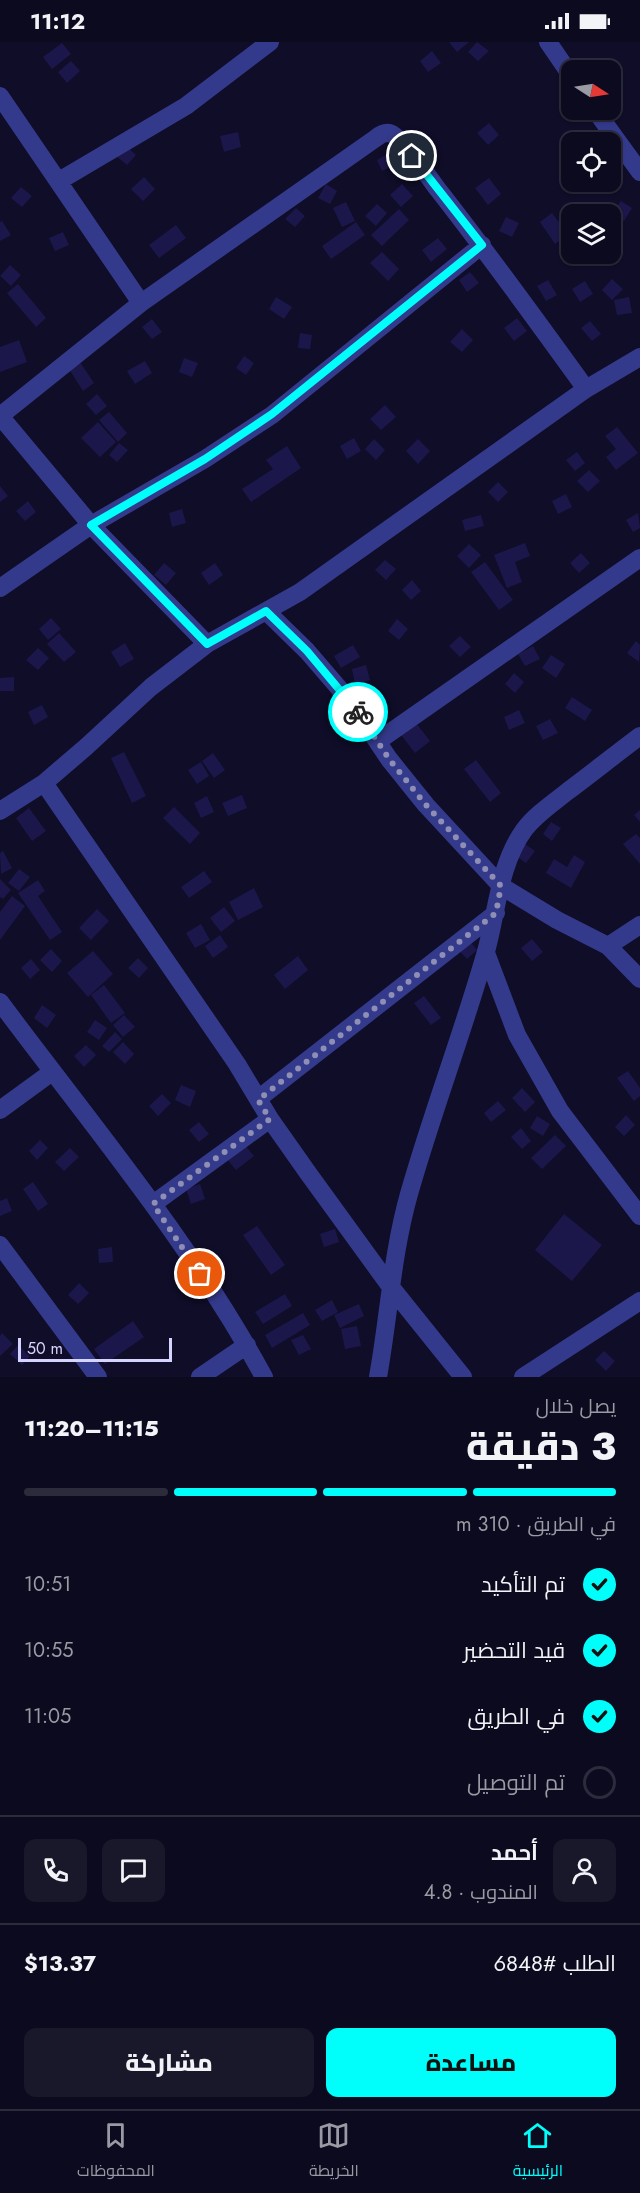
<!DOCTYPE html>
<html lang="ar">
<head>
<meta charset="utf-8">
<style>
  :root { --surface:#0b0a1e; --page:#19182b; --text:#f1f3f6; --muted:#9a9aa4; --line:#2b2b3c; --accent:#00fffb }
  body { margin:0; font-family:Jost,Cairo,sans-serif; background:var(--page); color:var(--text); direction:rtl; height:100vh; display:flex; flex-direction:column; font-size:22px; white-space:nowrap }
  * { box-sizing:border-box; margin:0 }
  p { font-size:20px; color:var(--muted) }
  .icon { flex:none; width:33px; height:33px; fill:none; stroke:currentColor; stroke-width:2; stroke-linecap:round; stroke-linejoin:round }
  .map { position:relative; height:1335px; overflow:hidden; direction:ltr }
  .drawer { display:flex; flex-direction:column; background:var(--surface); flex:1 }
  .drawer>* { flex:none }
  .needle { width:39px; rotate:102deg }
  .controls { position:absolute; left:561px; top:18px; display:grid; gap:12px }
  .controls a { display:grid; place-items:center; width:60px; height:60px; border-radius:12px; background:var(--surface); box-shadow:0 2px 4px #0004,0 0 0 2px var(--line); font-size:30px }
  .scale { position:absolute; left:18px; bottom:15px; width:154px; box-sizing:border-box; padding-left:6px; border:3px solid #d4d4ff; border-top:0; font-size:16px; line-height:21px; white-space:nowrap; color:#d4d4ff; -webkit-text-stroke:4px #0f0d28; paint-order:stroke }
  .pin { position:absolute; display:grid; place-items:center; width:51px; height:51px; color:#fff; margin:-26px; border:3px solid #fff; border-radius:50%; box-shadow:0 2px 6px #0007 }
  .courier { position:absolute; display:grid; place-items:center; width:60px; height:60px; margin:-30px; border:4px solid #00fffb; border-radius:50%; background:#fff; color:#222; box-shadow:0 2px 8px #0007 }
  .overview em { font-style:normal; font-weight:800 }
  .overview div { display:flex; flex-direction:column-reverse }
  .overview { display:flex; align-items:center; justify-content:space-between; height:102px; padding:0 24px }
  h1 { font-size:39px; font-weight:800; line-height:45px }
  .bar { display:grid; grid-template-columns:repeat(4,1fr); gap:9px 6px; align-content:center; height:72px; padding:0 24px }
  .bar i { height:8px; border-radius:4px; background:var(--line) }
  .bar .active { background:var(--accent) }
  .bar p { grid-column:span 4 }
  .line { display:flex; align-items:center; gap:15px; padding:0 24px; border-top:2px solid var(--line) }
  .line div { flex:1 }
  .round { display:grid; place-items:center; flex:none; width:63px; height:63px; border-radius:12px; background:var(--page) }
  ol { padding:0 24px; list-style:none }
  li { display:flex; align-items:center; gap:18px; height:66px }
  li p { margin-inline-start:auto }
  li .icon { padding:6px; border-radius:50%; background:var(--accent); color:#111; stroke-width:4 }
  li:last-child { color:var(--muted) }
  li i { width:33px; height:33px; border:3px solid var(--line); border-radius:50% }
  .primary-button { display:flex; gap:12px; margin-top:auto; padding:12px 24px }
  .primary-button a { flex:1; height:69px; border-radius:12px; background:var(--accent); color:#111; font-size:24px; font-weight:800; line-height:69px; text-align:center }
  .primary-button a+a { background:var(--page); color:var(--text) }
  .status { display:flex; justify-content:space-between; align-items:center; height:42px; padding:0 30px; background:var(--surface); direction:ltr }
  .status svg { height:16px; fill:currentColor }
  .dock { display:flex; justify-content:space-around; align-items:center; height:84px; border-top:2px solid var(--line); background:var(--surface); font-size:16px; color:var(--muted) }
  .dock a { display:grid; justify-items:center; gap:3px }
  .dock .active { color:var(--accent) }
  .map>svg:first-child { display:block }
  .building { fill:#1c174b }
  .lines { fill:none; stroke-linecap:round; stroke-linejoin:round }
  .minor { stroke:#343a8b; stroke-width:18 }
  .done { stroke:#8f8eb4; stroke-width:6; stroke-dasharray:0 10.8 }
  .route { stroke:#00fffb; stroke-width:8 }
</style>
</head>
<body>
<div class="status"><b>11:12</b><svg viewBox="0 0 49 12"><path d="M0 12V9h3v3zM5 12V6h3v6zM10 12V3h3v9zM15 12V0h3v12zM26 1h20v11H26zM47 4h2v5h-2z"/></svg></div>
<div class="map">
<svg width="640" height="1335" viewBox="0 0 640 1335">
  <rect width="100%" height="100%" fill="#0f0d28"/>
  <!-- building -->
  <path class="building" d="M449,0h20l-12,10z
    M477,0l12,9 -11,10 -10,-9z
    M62,1l9,11 -19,15 -9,-12z
    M432,9l9,12 -13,9 -8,-11z
    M71,19l9,10 -13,12 -9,-11z
    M489,81l10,12 -11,10 -11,-12z
    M238,90l3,15 -17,5 -4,-16z
    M124,102l12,11 -9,10 -12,-10z
    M391,110l6,12 -15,7 -5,-11z
    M144,135l11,12 -12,12 -12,-12z
    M489,136l12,16 -13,11 -13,-17z
    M326,142l11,7 -7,13 -12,-6z
    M402,142l11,12 -12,11 -11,-12z
    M21,145l11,9 -10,11 -11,-9z
    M621,159l11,7 -8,13 -11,-8z
    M346,160l9,19 -13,6 -9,-19z
    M377,162l10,9 -11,13 -11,-10z
    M296,166l9,8 -10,11 -10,-8z
    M399,167l10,11 -27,26 -11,-11z
    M552,171l16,21 -13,10 -15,-22z
    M506,175l13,6 -7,14 -13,-6z
    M2,179l9,14 -11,6v-19z
    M356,180l9,13 -34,24 -9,-13z
    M176,183l10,13 -27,20 -10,-13z
    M63,190l6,13 -14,6 -6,-13z
    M438,196l9,11 -16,13 -9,-12z
    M382,210l17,17 -11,12 -18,-18z
    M10,223l11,10 -10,11 -11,-10z
    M470,230l9,11 -12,9 -8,-12z
    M612,237l11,10 -11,11 -10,-10z
    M548,238l9,15 -11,6 -9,-15z
    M585,239l8,13 -13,8 -8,-13z
    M18,242l28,34 -10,9 -29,-34z
    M276,255l16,10 -8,12 -15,-10z
    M629,255l3,16 -15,2 -3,-15z
    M517,276l10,13 -13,10 -10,-13z
    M152,277l10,13 -10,7 -10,-12z
    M590,279l11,13 -9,7 -11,-13z
    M462,287l11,11 -11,12 -12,-10z
    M300,291l12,2 -2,14 -12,-1z
    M19,298l8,22 -27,10v-25z
    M244,314l10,7 -8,12 -10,-7z
    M184,316l14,5 -6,14 -13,-5z
    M78,317l16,24 -11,8 -16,-25z
    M145,319l7,12 -17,11 -8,-13z
    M97,352l10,12 -11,9 -10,-11z
    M385,363l11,12 -15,13 -11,-11z
    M109,370l18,21 -9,9 -19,-22z
    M98,380l18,20 -16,15 -19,-19z
    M617,385l21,26 -22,17 -10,-13 10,-8 -11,-13z
    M354,396l7,13 -14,8 -7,-13z
    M374,397l11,11 -9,10 -11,-11z
    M418,397l12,12 -12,13 -12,-13z
    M119,401l9,7 -11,12 -8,-7z
    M287,404l14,22 -50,34 -9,-13 31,-20 -7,-9z
    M577,410l8,11 -10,8 -9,-11z
    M589,428l11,11 -12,11 -11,-11z
    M498,440l10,10 -10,10 -10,-10z
    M0,444l8,10 -8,6z
    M566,452l6,13 -14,7 -6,-13z
    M28,459l8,11 -11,9 -9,-10z
    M182,467l4,14 -14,4 -3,-14z
    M638,471l2,15 -7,4 -7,-12z
    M481,473l3,11 -19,5 -3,-11z
    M525,501l5,13 -15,6 7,20 -15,6 -13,-33z
    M469,502l12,11 -12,13 -12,-12z
    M581,511l9,10 -11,10 -9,-10z
    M385,518l11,9 -10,11 -11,-10z
    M485,520l28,38 -14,10 -28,-38z
    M164,521l12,10 -10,12 -12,-10z
    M215,521l8,12 -14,10 -8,-12z
    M412,538l9,11 -10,9 -9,-10z
    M51,576l10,11 -13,11 -9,-11z
    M397,577l11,10 -9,11 -11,-9z
    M59,591l17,19 -12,10 -17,-18z
    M460,594l11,11 -11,10 -11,-11z
    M636,599l4,4 -1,17 -12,-9z
    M125,601l9,16 -14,8 -9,-15z
    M353,603l7,12 -19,11 -7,-12z
    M533,604l7,13 -15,7 -7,-12z
    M38,606l11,10 -11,12 -12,-10z
    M551,613l14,9 -9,14 -14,-10z
    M366,623l4,15 -15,4 -3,-15z
    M514,631l10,9 -9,11 -10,-9z
    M14,635v14h-14v-13z
    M572,655l20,13 -7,11 -20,-13z
    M42,663l6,12 -14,8 -6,-13z
    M519,668l6,13 -16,7 -5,-13z
    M550,677l8,14 -15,7 -7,-14z
    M416,681l14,18 -15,12 -14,-18z
    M124,710l22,44 -14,7 -21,-45z
    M213,711l12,17 -11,8 -12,-17z
    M476,718l25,33 -11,9 -26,-33z
    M201,720l8,14 -12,8 -9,-14z
    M242,753l5,13 -19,8 -6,-13z
    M207,754l7,16 -13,6 -7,-15z
    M174,765l26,26 -10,11 -27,-26z
    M29,766l17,23 -14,10 -16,-23z
    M640,768v12l-6,-7z
    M551,780l10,6 -9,13 -9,-7z
    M636,792l4,4v26l-17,-20z
    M525,802l10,7 -9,12 -10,-7z
    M3,809l9,17 -11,6 -1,-21z
    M574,813l11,7 -14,26 -25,-15 8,-14 13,8z
    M19,827l11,8 -11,14 -11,-8z
    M204,829l8,11 -23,16 -8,-11z
    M0,837l11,11 -8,9 -3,-2z
    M38,838l7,11 -7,5 24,36 -12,8 -32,-47z
    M254,846l9,19 -25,13 -9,-18z
    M12,854l13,10 -25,34v-28z
    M224,865l11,14 -14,11 -11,-14z
    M97,867l12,12 -18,19 -12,-12z
    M201,882l9,16 -15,8 -9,-15z
    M464,892l13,16 -10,9 -14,-15z
    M220,893l8,12 -15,11 -8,-12z
    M532,897l11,13 -11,9 -11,-13z
    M51,907l11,12 -10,11 -12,-12z
    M93,909l20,23 -25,23 -21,-24z
    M298,914l10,14 -23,19 -11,-14z
    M138,916l10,10 -9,10 -11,-10z
    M31,917l9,11 -10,9 -9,-11z
    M104,943l21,28 -14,10 -20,-28z
    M424,954l17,22 -10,7 -17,-22z
    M42,963l14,10 -9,13 -13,-10z
    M124,973l11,12 -12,10 -10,-12z
    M95,978l12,8 -8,12 -12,-8z
    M115,990l7,7 -13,13 -7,-6z
    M123,1000l11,12 -9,10 -12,-12z
    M86,1003l10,10 -12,12 -10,-11z
    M628,1029l12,17v8l-6,5 -17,-23z
    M181,1043l15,6 -6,16 -15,-7z
    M522,1046l13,14 -10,10 -13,-14z
    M162,1052l9,9 -13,13 -9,-10z
    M498,1059l8,9 -15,12 -7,-9z
    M626,1073l9,10 -11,11 -9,-9z
    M537,1074l13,8 -7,12 -13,-8z
    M199,1080l10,12 -10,8 -10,-12z
    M521,1086l10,13 -9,8 -11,-12z
    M555,1093l11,11 -24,23 -11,-11z
    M40,1098l8,8 -11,12 -8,-9z
    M244,1102l10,12 -18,14 -10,-12z
    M70,1106l9,9 -15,14 -9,-9z
    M33,1140l15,22 -10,7 -15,-22z
    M200,1142l5,15 -14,5 -5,-15z
    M7,1156l5,13 -12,5v-15z
    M564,1172l38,31 -30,36 -37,-31z
    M257,1184l28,39 -14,10 -28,-40z
    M335,1187l4,13 -15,5 -4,-13z
    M112,1205l1,15 -14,1 -1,-14z
    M79,1241l10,10 -11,11 -10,-9z
    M285,1252l7,12 -29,18 -8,-12z
    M332,1258l6,12 -16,9 -7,-11z
    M359,1262l5,12 -24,12 -6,-13z
    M303,1271l7,12 -38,23 -7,-13z
    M133,1279l11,16 -39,27 -11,-15z
    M357,1284l4,20 -16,3 -4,-20z
    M2,1291l11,11 -13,12v-20z
    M303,1293l8,14 -12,6 -8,-15z
    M18,1303l12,11 -8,9 -12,-11z
    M604,1309l11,10 -9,10 -11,-11z"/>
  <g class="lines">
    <!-- minor -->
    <path class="minor" d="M548,0l24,35
      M0,54l141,207
      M595,68l45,62
      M59,139l127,-75 84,-64
      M0,374l141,-113 235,-165c5,-4 10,-7 16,-4 12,7 35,41 44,53 52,66 101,134 150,202
      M0,374l91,109 116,119
      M0,546l91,-63 114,-66 67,-44 210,-170
      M266,569l41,40 43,50 39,58 37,46 75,81 56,34 51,26 32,33
      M378,699l262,-183
      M44,741l193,281 33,55 38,54 82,113 73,91
      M0,769l44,-28 42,-36 65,-60 56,-43 93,-52 286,-203 54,-32
      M608,904l32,-21
      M486,911l31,82 43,76 80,105
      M0,960c91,122 192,242 264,375
      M258,1057l238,-186
      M0,1068l52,-38
      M153,1162l117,-85
      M0,1203l98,132
      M200,1335l47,-32
      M378,1335c11,-61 14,-123 31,-183 23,-81 53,-159 76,-239 12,-40 13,-89 39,-125 11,-15 29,-27 44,-39 24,-18 48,-37 72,-55
      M523,1335l117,-76"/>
  </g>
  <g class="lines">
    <!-- done -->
    <path class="done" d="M200,1232l-47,-70 117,-85 -12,-19 238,-187 5,-27 -75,-81 -37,-46 -31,-47"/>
    <!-- route -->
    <path class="route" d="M358,670l-51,-61 -41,-40 -59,33 -116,-119 114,-66 67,-45 210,-169 -70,-89"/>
  </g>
</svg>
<div class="controls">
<a><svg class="needle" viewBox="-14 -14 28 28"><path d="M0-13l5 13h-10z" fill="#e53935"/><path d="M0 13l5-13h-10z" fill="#9a9aa4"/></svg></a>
<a><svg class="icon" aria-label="locate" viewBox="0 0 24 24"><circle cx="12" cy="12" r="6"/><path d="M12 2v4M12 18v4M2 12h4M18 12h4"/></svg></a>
<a><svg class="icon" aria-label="layers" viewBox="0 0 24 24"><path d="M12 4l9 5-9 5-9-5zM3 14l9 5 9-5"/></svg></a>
</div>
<div class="scale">50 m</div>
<div class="pin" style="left:200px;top:1232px;background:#ea580c"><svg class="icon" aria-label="bag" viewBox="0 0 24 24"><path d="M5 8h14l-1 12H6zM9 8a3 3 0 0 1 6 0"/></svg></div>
<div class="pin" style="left:412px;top:114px;background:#1f2937"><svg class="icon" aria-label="home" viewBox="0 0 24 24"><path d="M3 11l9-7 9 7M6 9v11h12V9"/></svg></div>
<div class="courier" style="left:358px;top:670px"><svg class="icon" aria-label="bike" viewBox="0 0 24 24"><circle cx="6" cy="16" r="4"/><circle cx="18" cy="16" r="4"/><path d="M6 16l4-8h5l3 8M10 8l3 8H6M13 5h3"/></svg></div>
</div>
<section class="drawer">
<div class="overview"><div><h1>3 دقيقة</h1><p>يصل خلال</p></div><em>11:15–11:20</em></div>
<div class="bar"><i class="active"></i><i class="active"></i><i class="active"></i><i></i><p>في الطريق · 310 m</p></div>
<ol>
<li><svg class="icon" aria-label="check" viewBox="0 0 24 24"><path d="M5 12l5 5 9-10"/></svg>تم التأكيد<p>10:51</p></li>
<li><svg class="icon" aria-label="check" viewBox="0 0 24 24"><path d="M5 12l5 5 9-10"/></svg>قيد التحضير<p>10:55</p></li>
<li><svg class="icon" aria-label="check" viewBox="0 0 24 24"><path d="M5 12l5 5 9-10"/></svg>في الطريق<p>11:05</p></li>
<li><i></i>تم التوصيل</li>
</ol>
<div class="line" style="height:108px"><a class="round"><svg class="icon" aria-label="person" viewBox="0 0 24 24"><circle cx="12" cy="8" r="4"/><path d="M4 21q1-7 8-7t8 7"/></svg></a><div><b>أحمد</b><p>المندوب · 4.8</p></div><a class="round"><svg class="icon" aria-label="chat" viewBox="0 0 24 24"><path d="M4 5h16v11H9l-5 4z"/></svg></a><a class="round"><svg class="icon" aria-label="phone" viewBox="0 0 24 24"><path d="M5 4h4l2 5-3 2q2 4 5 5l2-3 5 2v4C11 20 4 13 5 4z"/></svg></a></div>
<div class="line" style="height:78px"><div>الطلب #6848</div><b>$13.37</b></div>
<div class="primary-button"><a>مساعدة</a><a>مشاركة</a></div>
</section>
<nav class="dock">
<a class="active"><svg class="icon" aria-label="home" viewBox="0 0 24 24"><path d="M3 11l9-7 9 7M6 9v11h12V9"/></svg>الرئيسية</a>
<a><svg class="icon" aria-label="map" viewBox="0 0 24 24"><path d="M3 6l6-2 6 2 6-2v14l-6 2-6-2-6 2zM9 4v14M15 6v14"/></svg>الخريطة</a>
<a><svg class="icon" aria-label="saved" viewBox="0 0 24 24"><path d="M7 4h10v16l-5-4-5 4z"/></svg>المحفوظات</a>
</nav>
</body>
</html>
